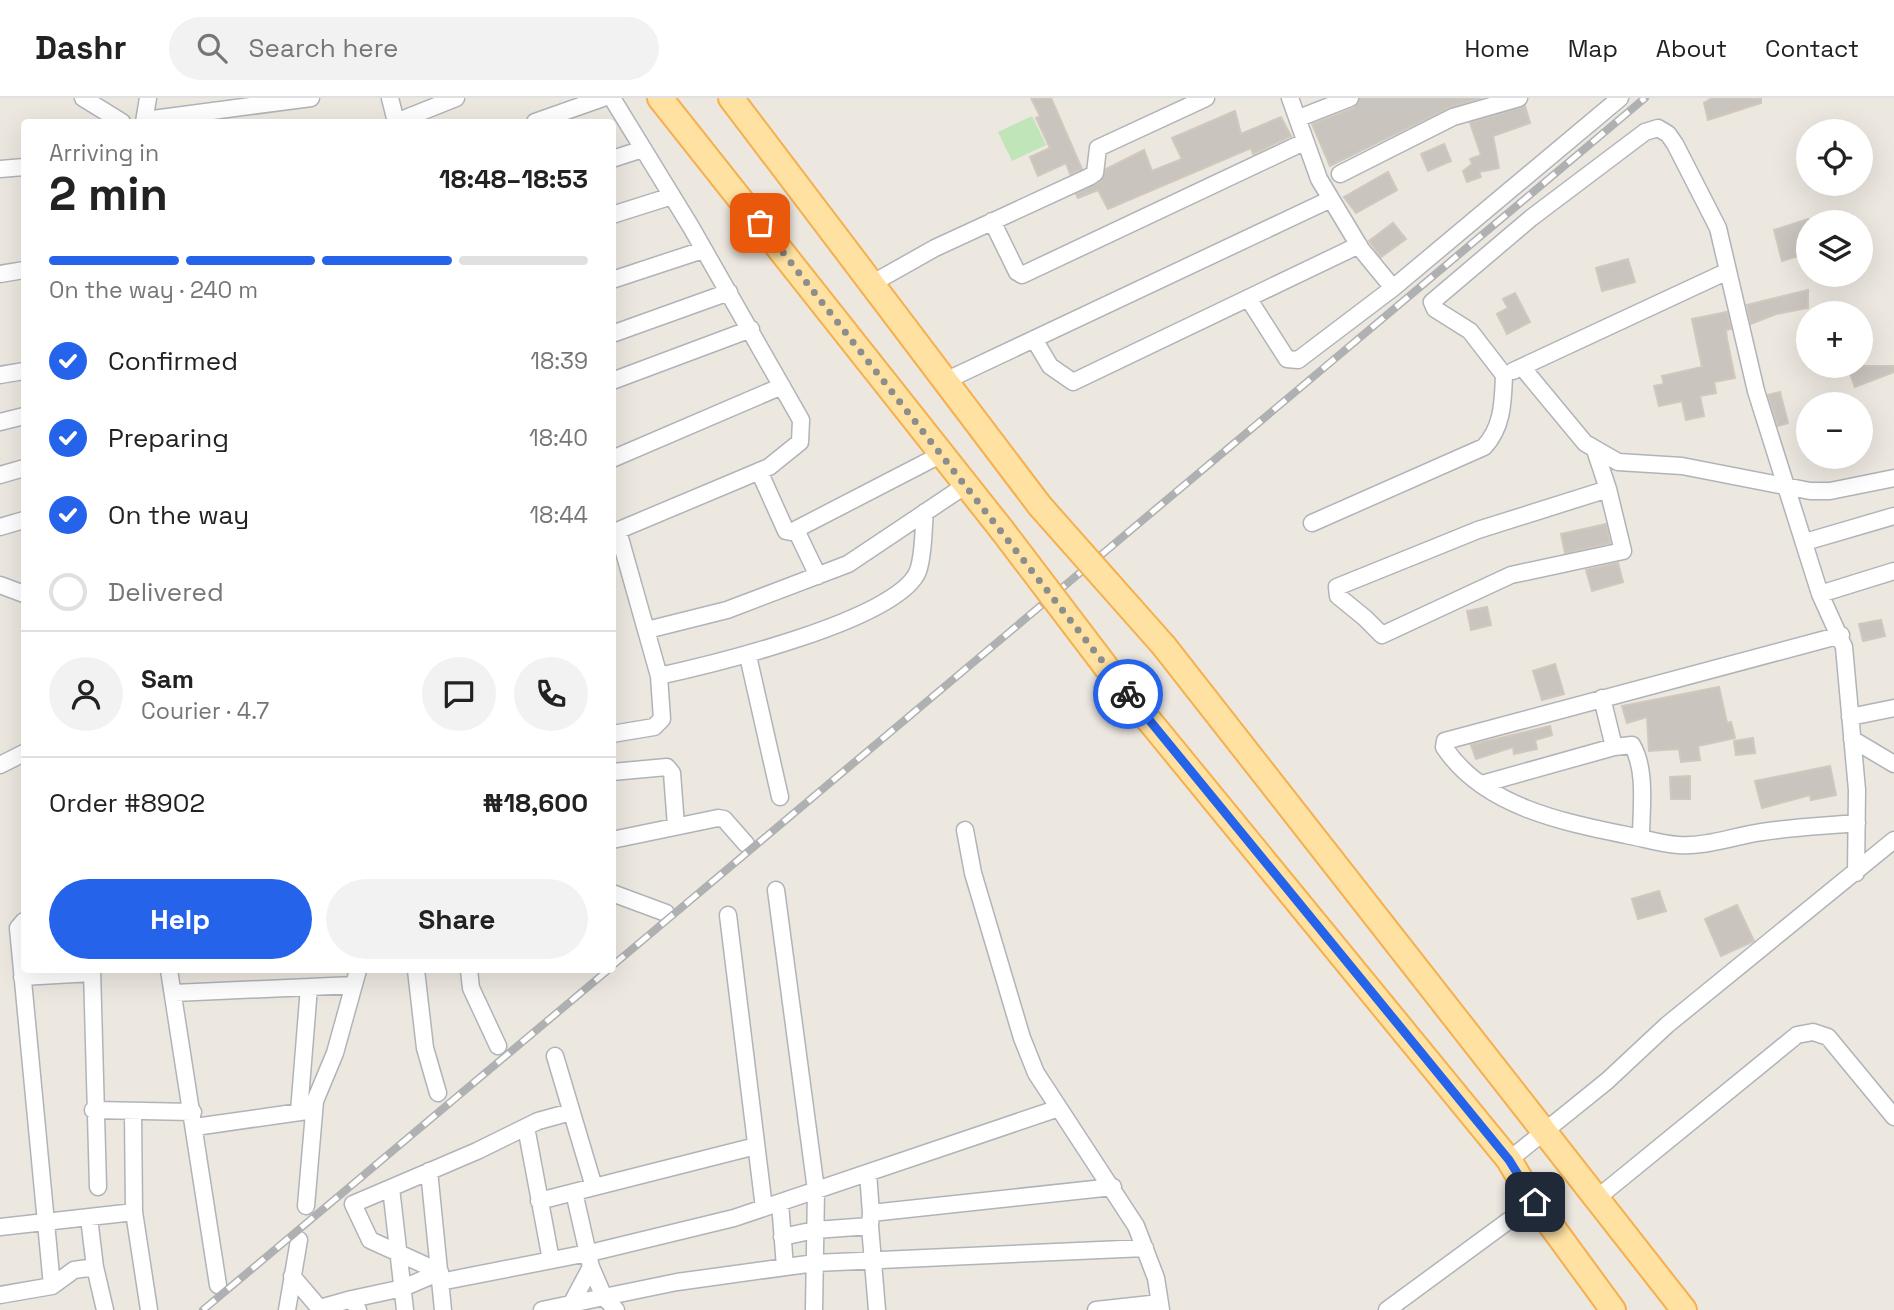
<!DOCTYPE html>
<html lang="en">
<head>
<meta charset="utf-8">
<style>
  :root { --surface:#fff; --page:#f2f2f2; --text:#222; --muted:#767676; --line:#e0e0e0; --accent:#2563eb }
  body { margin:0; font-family:"Space Grotesk",sans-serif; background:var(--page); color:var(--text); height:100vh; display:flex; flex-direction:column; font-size:26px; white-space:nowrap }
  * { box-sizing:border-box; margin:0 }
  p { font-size:23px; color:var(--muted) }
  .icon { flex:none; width:38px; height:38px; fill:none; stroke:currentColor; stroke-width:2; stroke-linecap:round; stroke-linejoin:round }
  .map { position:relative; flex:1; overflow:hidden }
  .panel { position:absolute; left:21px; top:21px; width:595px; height:854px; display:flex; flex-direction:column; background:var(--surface); border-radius:7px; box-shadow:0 7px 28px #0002 }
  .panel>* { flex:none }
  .tools { position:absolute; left:1796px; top:21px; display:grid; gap:14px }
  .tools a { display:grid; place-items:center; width:77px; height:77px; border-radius:50%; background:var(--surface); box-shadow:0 7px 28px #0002; font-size:35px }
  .pin { position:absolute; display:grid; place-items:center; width:60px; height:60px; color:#fff; margin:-30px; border-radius:14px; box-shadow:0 4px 10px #0006 }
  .courier { position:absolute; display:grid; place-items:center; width:70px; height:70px; margin:-35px; border:5px solid #2563eb; border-radius:50%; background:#fff; color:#222; box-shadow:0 2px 9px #0007 }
  .summary em { font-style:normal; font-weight:700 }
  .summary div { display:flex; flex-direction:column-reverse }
  .summary { display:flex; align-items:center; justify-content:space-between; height:119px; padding:0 28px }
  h1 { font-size:46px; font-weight:700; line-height:52px }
  .bar { display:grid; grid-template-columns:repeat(4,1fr); gap:10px 7px; align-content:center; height:84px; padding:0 28px }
  .bar i { height:9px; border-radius:5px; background:var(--line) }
  .bar .on { background:var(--accent) }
  .bar p { grid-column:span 4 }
  .line { display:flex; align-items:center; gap:18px; padding:0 28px; border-top:2px solid var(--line) }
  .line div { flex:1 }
  .round { display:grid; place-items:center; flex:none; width:74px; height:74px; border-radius:37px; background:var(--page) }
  ol { padding:0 28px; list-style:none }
  li { display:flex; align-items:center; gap:21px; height:77px }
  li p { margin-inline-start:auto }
  li .icon { padding:7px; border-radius:50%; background:var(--accent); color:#fff; stroke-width:4 }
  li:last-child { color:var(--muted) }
  li i { width:38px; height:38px; border:4px solid var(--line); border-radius:50% }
  .primary-button { display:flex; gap:14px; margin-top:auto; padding:14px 28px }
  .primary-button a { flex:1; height:80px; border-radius:42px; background:var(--accent); color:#fff; font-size:28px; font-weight:700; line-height:80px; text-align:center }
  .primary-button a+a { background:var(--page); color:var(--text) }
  header { display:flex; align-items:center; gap:42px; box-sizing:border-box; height:98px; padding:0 35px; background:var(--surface); border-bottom:2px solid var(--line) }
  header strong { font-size:33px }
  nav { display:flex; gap:38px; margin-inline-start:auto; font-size:24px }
  .search { width:490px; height:63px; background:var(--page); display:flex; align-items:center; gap:18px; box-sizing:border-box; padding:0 24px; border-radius:38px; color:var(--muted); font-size:26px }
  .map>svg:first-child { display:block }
  .green { fill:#bfe5b9 }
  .building { fill:#c9c4be; stroke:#d1c8bd; stroke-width:2 }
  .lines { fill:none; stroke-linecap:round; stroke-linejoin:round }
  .street-casing { stroke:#b0b4b8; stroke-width:19 }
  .primary-casing { stroke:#f6af4d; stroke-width:28 }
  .street { stroke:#fff; stroke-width:16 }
  .primary { stroke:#ffe2a1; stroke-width:24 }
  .rail-casing { stroke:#afb0b1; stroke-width:8 }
  .rail { stroke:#fff; stroke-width:5; stroke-dasharray:16; stroke-linecap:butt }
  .primary-bridge-casing { stroke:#f6af4d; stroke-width:28; stroke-linecap:butt }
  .primary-bridge { stroke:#ffe2a1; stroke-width:24 }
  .done { stroke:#8c8d8d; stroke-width:7; stroke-dasharray:0 12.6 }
  .route { stroke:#2563eb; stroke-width:9 }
</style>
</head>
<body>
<header>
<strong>Dashr</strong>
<div class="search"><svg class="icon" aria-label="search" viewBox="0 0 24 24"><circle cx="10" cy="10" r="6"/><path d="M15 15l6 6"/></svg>Search here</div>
<nav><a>Home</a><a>Map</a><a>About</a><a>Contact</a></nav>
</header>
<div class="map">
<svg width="1894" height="1212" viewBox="0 0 1894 1212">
  <rect width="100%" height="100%" fill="#ece7df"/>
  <!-- green -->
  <path class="green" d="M1032,18l14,29 -34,16 -14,-29z"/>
  <!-- building -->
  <path class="building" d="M1031,0h20l31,71 -12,5 -4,-11 -28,13 -8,-19 20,-9 -14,-30 4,-2z
    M1360,0h121l-33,10 -118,58 -18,-42 42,-16z
    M1712,0h49v5l-53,17 -4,-17z
    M1525,8l5,17 -37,13 6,32 -20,4 2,5 -14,5 -4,-11 9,-7 -2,-5 11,-4 -11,-32z
    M1235,13l6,23 40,-17 10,19 -38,18 -2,-6 -143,61 -10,-19 -20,8 -2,-4 25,-13 5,-12 38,-19 8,21 30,-12 -10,-21z
    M1444,46l7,17 -23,10 -7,-17z
    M1388,74l9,18 -41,23 -12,-16z
    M1808,121v34l-26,8 -8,-31z
    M1393,125l13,16 -25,18 -12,-16z
    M1628,161l7,23 -33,9 -6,-23z
    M1808,192v18l-32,6 -25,10 -4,-19z
    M1515,195l15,29 -23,12 -10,-20 11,-6 -5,-9z
    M1727,214l4,17 -5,1 1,9 8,39 -21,4 2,11 -16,3 4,20 -18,4 -4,-19 -23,5 -5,-20 10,-2 -2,-8 40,-9 -10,-48z
    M1847,268h47v6l-39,15z
    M1780,294l8,31 -10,3 -10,-31z
    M1606,426l4,19 -45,10 -4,-19z
    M1618,465l5,19 -31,9 -6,-21z
    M1487,509l4,18 -20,5 -4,-19z
    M1881,522l4,16 -22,5 -4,-17z
    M1555,566l9,30 -22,6 -9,-29z
    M1719,589l8,36 4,-1 4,16 -37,8 2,14 -19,2 -2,-13 -30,2 -2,-34 -20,6 -5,-17z
    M1550,628l2,9 -17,5 2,9 -23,5 -1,-7 -37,12 -5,-14z
    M1753,640l2,15 -19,2 -2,-14z
    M1830,668l6,29 -25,5 -1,-5 -48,13 -7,-27z
    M1690,678v23h-19l-1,-22z
    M1659,793l7,20 -28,8 -6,-20z
    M1737,807l17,36 -33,15 -16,-37z"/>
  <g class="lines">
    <defs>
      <path id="street" d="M83,0l39,24
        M390,0l6,24
        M612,0l79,129 110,193 -1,22 -31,25 -157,66
        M1290,0l29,81 42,70 32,39 227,-190
        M1299,20l51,-20
        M145,22l166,-22
        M144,24l4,-24
        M396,24l60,-24
        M535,24l68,-24
        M612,61l31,-10
        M0,71l24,-2
        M1340,76l113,-57 66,-19
        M612,117l60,-19
        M992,123l25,51 5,3 282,-133
        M0,176l24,-4
        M612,182l91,-30
        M871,186l64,-36 154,-71 6,-4 3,-25 108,-50
        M1248,200l39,61 11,1 95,-72
        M612,236l117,-42
        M1034,241l16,27 23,16 286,-137
        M1522,269l63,76 33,19 64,4 128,25h20l64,-13
        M1513,273l215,-100
        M0,277l24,-4
        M612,283l139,-52
        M945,283l386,-182
        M0,324l24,-6
        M1595,352l13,39 15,62 -112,24 -129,60 -17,-17 -27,-22 -1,-9 141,-57 130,-41
        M612,361l170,-73
        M759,373l27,60 5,1 151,-78
        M0,377l24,-7
        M1312,425l172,-76c19,-20 19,-46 20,-72l-34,-44 -35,-22 -3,-7 99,-84 114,-86 13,-4 10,6 7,10 43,84 38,163 64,203 24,53 13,143 -1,83
        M0,429l24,-7
        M796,432l22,46
        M1805,444l89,-26
        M0,487l24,9
        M1820,496l74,-23
        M647,532l80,-20 121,-46 118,-79
        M1841,537l-396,106 -1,6c39,59 118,75 182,88 17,3 34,9 52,10 28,2 56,-9 84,-13 31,-5 63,-6 95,-9
        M748,558l32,141
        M659,578c50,-11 240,-56 259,-105 6,-17 5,-41 7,-59
        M1602,600l12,49
        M1850,619l44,-9
        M612,636l42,-7 8,-8 -3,-43 -41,-145
        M1852,641l42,25
        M0,667l24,-12
        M612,674l55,-5 5,6 4,53
        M1482,686l132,-37 18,-2c15,25 9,65 9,93
        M965,732l8,43 49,165 14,35 100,153 20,52 5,32
        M612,742l106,-22 6,1 22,25
        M776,792l40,300 -2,120
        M612,795l54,20
        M728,817l36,293
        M24,823l-6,7 34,358
        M92,872l6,217
        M169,872l49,315
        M416,872l9,78 13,45
        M469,872l2,18 27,58
        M22,879l70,-4
        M174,895l180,-8
        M555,958l39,131
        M93,1012l100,2
        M133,1014l1,100 15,98
        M299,1014l10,-125
        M195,1029l112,-16
        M526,1029l25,133
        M1509,1062l98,-79 60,-56 227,-185
        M429,1073l14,139
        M868,1075l3,40
        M391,1090l14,122
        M1596,1101l201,-164 16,-3 15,5 66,80
        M539,1103l217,-55
        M780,1105l5,64
        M306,1108l9,-105 20,-48 23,-83
        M89,1120l6,49 10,43
        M870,1128l7,84
        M0,1129l134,-15
        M782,1139l33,-7 55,-4 1,-13 242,-26
        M591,1169l13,30 73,-15 138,-19 330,-15
        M292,1178l29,34
        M440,1184l158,-31 136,-33 325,-110
        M0,1197l52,-9 22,-16 21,-3
        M352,1201l51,-11 37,-16 -70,-32 -17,-36 124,-53 61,-30 33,-9
        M320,1210l32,-9 6,11
        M287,1212l12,-70
        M542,1212l62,-13 12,13
        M568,1212l23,-43 -17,-75
        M1096,1212l64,-7
        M1387,1212l147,-108"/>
      <path id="primary" d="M660,0l342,432
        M731,0l309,408
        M1164,548l520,664
        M1116,582l393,480 25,42 79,108"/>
    </defs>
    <!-- street casing -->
    <use href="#street" class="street-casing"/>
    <!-- primary casing -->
    <use href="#primary" class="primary-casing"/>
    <!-- street -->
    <use href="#street" class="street"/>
    <!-- primary -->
    <use href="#primary" class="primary"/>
    <defs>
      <path id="rail" d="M612,868l1033,-868
        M203,1212l405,-340"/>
    </defs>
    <!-- rail casing -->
    <use href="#rail" class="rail-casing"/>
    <!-- rail -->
    <use href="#rail" class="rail"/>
    <defs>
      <path id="primary-bridge" d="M1040,408l124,140
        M1002,432l114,150"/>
    </defs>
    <!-- primary-bridge casing -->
    <use href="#primary-bridge" class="primary-bridge-casing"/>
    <!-- primary-bridge -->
    <use href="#primary-bridge" class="primary-bridge"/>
  </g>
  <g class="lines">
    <!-- done -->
    <path class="done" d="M760,125l368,471"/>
    <!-- route -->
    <path class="route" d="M1128,596l381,466 26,42"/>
  </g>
</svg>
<div class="tools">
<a><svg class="icon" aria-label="locate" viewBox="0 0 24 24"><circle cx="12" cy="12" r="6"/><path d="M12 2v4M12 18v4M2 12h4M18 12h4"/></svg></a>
<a><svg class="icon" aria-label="layers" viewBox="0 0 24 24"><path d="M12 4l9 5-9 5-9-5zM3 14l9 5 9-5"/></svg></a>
<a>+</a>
<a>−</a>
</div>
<div class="pin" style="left:760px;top:125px;background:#ea580c"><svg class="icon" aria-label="bag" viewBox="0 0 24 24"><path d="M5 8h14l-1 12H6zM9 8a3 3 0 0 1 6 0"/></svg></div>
<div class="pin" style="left:1535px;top:1104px;background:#1f2937"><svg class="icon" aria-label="home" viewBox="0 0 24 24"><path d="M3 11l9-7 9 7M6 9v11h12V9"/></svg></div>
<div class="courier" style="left:1128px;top:596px"><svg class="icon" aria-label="bike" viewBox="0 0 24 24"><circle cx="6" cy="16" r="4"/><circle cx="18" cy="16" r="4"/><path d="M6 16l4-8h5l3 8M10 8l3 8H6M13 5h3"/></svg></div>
<section class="panel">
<div class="summary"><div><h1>2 min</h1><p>Arriving in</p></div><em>18:48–18:53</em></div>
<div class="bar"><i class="on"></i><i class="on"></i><i class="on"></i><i></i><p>On the way · 240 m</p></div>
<ol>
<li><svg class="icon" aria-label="check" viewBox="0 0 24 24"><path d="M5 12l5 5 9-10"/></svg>Confirmed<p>18:39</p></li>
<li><svg class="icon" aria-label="check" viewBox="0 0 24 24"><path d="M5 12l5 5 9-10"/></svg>Preparing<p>18:40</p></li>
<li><svg class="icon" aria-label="check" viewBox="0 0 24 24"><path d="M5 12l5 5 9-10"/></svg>On the way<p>18:44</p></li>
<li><i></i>Delivered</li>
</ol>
<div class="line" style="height:126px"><a class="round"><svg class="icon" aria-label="person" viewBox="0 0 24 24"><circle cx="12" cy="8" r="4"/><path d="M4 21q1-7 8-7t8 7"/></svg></a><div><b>Sam</b><p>Courier · 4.7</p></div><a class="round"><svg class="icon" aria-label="chat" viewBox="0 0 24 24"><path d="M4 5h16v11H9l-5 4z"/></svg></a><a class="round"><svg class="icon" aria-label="phone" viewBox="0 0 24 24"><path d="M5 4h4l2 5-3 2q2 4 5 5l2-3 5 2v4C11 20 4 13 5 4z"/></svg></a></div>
<div class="line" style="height:91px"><div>Order #8902</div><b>₦18,600</b></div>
<div class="primary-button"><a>Help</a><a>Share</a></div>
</section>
</div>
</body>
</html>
